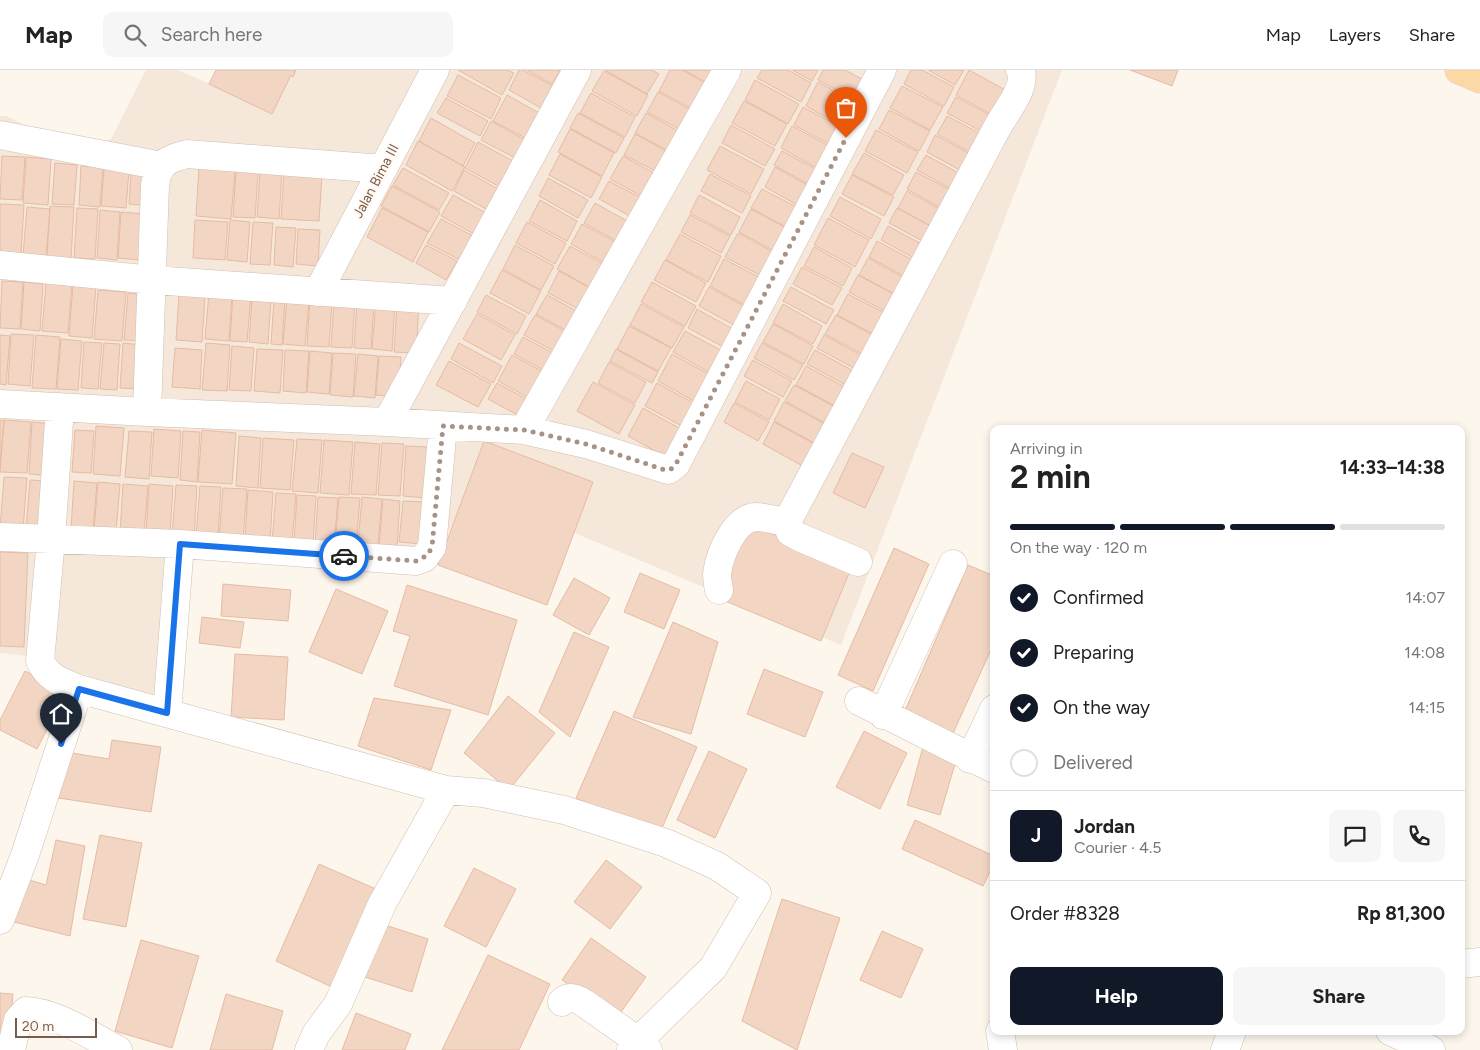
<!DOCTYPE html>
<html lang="en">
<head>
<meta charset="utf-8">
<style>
  :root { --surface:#fff; --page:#f6f6f6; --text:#222; --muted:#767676; --line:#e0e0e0; --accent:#111827 }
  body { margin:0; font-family:Figtree,sans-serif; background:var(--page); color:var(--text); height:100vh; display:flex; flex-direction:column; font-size:19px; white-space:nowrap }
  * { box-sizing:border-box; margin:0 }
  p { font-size:16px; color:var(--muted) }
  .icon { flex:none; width:28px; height:28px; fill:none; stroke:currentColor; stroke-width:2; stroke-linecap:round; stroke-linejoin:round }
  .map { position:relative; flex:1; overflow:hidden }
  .panel { position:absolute; left:990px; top:355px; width:475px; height:610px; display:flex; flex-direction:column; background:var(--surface); border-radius:10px; box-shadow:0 2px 8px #0003 }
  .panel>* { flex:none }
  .scale { position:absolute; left:15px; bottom:12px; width:82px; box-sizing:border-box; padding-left:5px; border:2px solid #7a5c4d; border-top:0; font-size:14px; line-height:18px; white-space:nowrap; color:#7a5c4d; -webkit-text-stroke:4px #fffaf3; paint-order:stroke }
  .pin { position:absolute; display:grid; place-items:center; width:42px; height:42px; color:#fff; margin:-51px -21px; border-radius:50% 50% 50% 0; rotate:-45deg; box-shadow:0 0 5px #0007 }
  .pin .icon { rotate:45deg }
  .courier { position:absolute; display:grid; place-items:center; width:50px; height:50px; margin:-25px; border:4px solid #1a73e8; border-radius:50%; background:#fff; color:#222; box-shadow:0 1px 6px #0007 }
  .summary em { font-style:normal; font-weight:700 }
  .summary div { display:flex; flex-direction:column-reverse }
  .summary { display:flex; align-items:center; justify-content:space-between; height:85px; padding:0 20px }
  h1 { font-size:32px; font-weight:700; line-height:38px }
  .bar { display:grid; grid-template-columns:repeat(4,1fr); gap:8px 5px; align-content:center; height:60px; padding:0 20px }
  .bar i { height:6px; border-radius:4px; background:var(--line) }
  .bar .current { background:var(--accent) }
  .bar p { grid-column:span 4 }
  .line { display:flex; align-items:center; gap:12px; padding:0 20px; border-top:1px solid var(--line) }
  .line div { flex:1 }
  .round { display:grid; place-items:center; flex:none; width:52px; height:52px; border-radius:10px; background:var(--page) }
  ol { padding:0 20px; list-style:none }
  li { display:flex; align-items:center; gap:15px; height:55px }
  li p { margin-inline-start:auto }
  li .icon { padding:5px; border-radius:50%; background:var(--accent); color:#fff; stroke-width:4 }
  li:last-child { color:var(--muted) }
  li i { width:28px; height:28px; border:2px solid var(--line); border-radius:50% }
  .cta { display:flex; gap:10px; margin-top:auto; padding:10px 20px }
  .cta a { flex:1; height:58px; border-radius:10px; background:var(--accent); color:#fff; font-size:20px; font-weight:700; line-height:58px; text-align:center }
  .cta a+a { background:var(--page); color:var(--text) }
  header { display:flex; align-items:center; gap:30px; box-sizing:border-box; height:70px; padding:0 25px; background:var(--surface); border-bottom:1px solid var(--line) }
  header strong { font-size:24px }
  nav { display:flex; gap:28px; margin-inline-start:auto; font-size:18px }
  .search { width:350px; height:45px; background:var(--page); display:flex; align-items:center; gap:12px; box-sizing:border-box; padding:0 18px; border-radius:10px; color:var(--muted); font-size:19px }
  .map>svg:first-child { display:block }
  .residential { fill:#f5e8da }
  .building { fill:#f3d5c3; stroke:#e6bba3 }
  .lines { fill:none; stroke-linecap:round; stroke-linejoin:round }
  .minor-casing { stroke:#d1beb0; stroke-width:29 }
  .major-casing { stroke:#dad1cd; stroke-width:29 }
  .minor { stroke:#fff; stroke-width:28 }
  .major { stroke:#fbd9a5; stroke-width:28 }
  .done { stroke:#a89285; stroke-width:5; stroke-dasharray:0 9 }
  .route { stroke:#1a73e8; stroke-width:6 }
  .labels { text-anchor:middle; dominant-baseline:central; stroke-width:4.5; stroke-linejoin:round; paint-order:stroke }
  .street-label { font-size:14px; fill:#7a5c4d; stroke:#fffaf3 }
</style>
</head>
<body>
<header>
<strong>Map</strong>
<div class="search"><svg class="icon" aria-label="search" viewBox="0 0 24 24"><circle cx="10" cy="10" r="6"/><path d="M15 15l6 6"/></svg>Search here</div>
<nav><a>Map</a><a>Layers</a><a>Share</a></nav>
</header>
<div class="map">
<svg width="1480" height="980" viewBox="0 0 1480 980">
  <rect width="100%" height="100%" fill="#fdf6ec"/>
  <!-- residential -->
  <path class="residential" d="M146,0h32l89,39 19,-39h776l-221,575 -283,-119 -99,-17 -24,55 -253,-6 -7,146 -149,-48 -26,-3v-537h7l66,33 38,-10z"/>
  <!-- building -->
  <path class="building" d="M216,0h80l-3,7 -2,-2 -19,39 -63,-30z
    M458,0h49l7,3 -12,22z
    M519,0h4l30,16 -12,22 -32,-18z
    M527,0h33l-8,14z
    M605,0h47l7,4 -12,20z
    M670,0h12l30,17 -14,25 -39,-21z
    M684,0h38l-9,16z
    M762,0h26l23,13 -10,19 -44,-24z
    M792,0h26l-6,11z
    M823,0h22l26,14 -10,19 -43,-23z
    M911,0h11l32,17 -10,19 -40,-22z
    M928,0h36l-9,15z
    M969,0l42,23 -13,25 -42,-23z
    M1130,0h48l-6,16z
    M604,1l44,24 -11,21 -45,-25z
    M458,5l43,23 -10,21 -44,-23z
    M755,10l44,24 -11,20 -43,-24z
    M818,12l44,24 -13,24 -43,-24z
    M902,16l41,21 -13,23 -40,-22z
    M658,22l40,22 -10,20 -41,-22z
    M591,23l44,24 -10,20 -45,-24z
    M507,25l34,19 -14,25 -34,-18z
    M956,27l41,22 -9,16 -41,-22z
    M446,28l42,23 -8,15 -43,-23z
    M744,31l43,23 -12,22 -43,-23z
    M803,37l45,24 -10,18 -44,-24z
    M889,40l41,21 -11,20 -40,-22z
    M578,43l46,25 -8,15 -46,-25z
    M646,43l39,22 -11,19 -39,-21z
    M947,46l40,21 -10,19 -40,-22z
    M431,48l44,25 -12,23 -44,-25z
    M491,51l36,20 -10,18 -36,-19z
    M731,55l44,24 -10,17 -43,-23z
    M792,56l46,25 -12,22 -45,-25z
    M570,59l44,24 -12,23 -44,-24z
    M876,60l42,22 -11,21 -42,-22z
    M635,64l38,21 -10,20 -39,-20z
    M935,65l41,22 -9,17 -40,-22z
    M418,71l47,26 -13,24 -46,-26z
    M478,72l35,19 -13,26 -35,-19z
    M720,76l44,23 -13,25 -44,-24z
    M782,81l43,23 -8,15 -43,-24z
    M864,83l40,22 -11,20 -41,-21z
    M560,84l42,23 -11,21 -42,-23z
    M926,85l38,21 -9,15 -38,-21z
    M2,86l23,1 -3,43 -22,-1z
    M623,86l38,21 -12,23 -39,-21z
    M26,87l25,2 -3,46 -25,-2z
    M55,93l22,2 -3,40 -22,-1z
    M81,96l22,1 -3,40 -21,-2z
    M775,97l41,23 -10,20 -41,-23z
    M199,98l36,3 -4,48 -35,-3z
    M403,98l46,25 -10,17 -46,-25z
    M104,99l25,2 -3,37 -25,-2z
    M464,100l34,19 -10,21 -34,-19z
    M236,101l22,2 -3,45 -22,-1z
    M131,102l21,2 -2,32 -21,-2z
    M260,102l22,1 -3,46 -22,-2z
    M916,102l40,21 -10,18 -39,-22z
    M284,104l38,2 -3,45 -38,-2z
    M710,104l41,22 -9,17 -41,-22z
    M852,105l42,22 -10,19 -42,-22z
    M548,108l40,22 -10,18 -39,-22z
    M609,111l38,20 -10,19 -38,-21z
    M392,116l48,26 -11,20 -48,-26z
    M762,119l42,22 -11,20 -42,-23z
    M907,121l38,21 -9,17 -38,-21z
    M453,125l33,18 -12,21 -33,-18z
    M699,125l41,22 -9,18 -41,-22z
    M840,127l41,22 -10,20 -41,-23z
    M540,130l37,21 -10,20 -38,-20z
    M595,133l41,23 -10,20 -42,-23z
    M0,134l24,1 -3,50 -21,-2z
    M50,136l24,1 -3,52 -24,-2z
    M27,137l23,2 -4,48 -23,-1z
    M77,138l21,1 -3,50 -21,-1z
    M382,138l46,24 -15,30 -46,-25z
    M897,138l39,21 -8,15 -39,-21z
    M751,139l43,23 -12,23 -43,-23z
    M100,140l20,2 -3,48 -20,-2z
    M121,142l23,2 -3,46 -23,-2z
    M690,145l40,21 -9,17 -40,-21z
    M828,148l41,22 -14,27 -41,-22z
    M441,149l32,17 -13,24 -33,-17z
    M195,150l33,2 -3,38 -32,-2z
    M230,150l20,2 -3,40 -20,-2z
    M253,152l20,1 -3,42 -20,-1z
    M527,152l39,21 -11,21 -39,-21z
    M582,154l43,23 -11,21 -43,-24z
    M888,156l41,22 -8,14 -40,-22z
    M276,157l20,1 -3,39 -19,-2z
    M298,159l22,1 -2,36 -22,-2z
    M738,163l43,23 -12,24 -44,-23z
    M680,164l41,22 -13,26 -42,-22z
    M877,171l43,23 -9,16 -42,-23z
    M426,175l31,16 -11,19 -30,-17z
    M515,175l39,21 -13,24 -38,-21z
    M570,176l41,22 -13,24 -41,-23z
    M814,177l38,21 -9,18 -39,-20z
    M868,188l40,22 -8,17 -41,-22z
    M724,189l44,23 -14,28 -44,-24z
    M665,190l41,23 -10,19 -42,-22z
    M802,197l40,21 -10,17 -39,-21z
    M502,200l39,21 -12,23 -39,-21z
    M559,201l38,21 -11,21 -38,-20z
    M858,205l41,22 -9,17 -41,-22z
    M2,211l21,1 -3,47 -20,-1z
    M24,212l19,2 -3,47 -19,-2z
    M652,212l44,24 -11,20 -44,-24z
    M46,213l26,2 -4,48 -26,-2z
    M73,215l23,1 -4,52 -23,-2z
    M709,217l44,24 -10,19 -44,-24z
    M791,217l43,23 -8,14 -43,-23z
    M98,220l28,2 -4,49 -28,-2z
    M209,222l23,2 -3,47 -24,-2z
    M128,223l21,2 -3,46 -22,-1z
    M233,224l18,1 -4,47 -17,-1z
    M848,224l42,22 -11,21 -42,-22z
    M179,225l26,2 -3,45 -26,-2z
    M486,225l40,21 -9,18 -40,-22z
    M547,225l37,20 -11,19 -37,-20z
    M252,228l19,1 -3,45 -19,-2z
    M287,228l22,2 -4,46 -22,-2z
    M274,229h11l-3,46 -11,-1z
    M310,229l22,2 -3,46 -22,-1z
    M334,230l21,1 -3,47 -21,-1z
    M357,231l17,2 -3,46 -17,-1z
    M376,231l19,2 -3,48 -20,-2z
    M397,233l22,1 -3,49 -22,-1z
    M641,234l43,23 -12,21 -42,-23z
    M783,234l39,22 -9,18 -40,-21z
    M697,239l43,24 -9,18 -43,-23z
    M477,244l38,21 -14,25 -38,-21z
    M535,245l37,20 -11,20 -37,-20z
    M836,245l42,23 -10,19 -43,-23z
    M773,254l40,22 -9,18 -41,-22z
    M629,256l42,22 -13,23 -41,-22z
    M685,261l43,23 -12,22 -43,-24z
    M11,264l23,1 -4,51 -22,-2z
    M0,265l10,1 -4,49 -6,-1z
    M36,265l24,2 -4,52 -24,-1z
    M824,265l44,24 -7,13 -44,-24z
    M523,267l39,21 -10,17 -38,-21z
    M61,269l21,2 -4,49 -21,-1z
    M84,272l18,1 -4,46 -17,-1z
    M104,273l16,1 -3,46 -17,-1z
    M123,273l20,2 -3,44 -20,-1z
    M206,273l24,2 -3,46 -25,-1z
    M459,273l43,23 -9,17 -42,-24z
    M762,273l41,22 -9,15 -40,-22z
    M232,276l22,2 -3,43 -22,-1z
    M175,278l27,2 -2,39 -28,-2z
    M257,279l26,1 -3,43 -26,-2z
    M616,279l42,23 -6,11 -42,-22z
    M285,280l24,1 -3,42 -23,-2z
    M815,280l44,24 -8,14 -44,-24z
    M310,281l22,2 -3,41 -22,-2z
    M333,283l23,1 -3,43 -23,-2z
    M358,284l20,2 -3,42 -21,-2z
    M672,284l44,24 -15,27 -43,-24z
    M512,285l38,21 -14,26 -38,-21z
    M379,286l22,1 -3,40 -22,-2z
    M753,290l39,21 -9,16 -39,-21z
    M449,291l42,23 -13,23 -42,-22z
    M609,292l37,20 -11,21 -37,-20z
    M806,296l46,25 -10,19 -46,-25z
    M746,311l34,18 -11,21 -34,-18z
    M593,312l42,23 -16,29 -42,-23z
    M497,313l37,20 -9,16 -37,-20z
    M657,313l42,23 -12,23 -42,-23z
    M794,315l47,25 -9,17 -47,-26z
    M784,332l48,26 -10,19 -48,-26z
    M734,333l35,19 -11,19 -34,-19z
    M643,338l45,25 -15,28 -45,-25z
    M0,350l4,1 -4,47z
    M4,350l27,2 -4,51 -27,-1z
    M32,352l22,2 -4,52 -21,-2z
    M774,352l46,25 -12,22 -45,-25z
    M96,356l28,2 -4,48 -27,-2z
    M154,359l27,2 -3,47 -27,-2z
    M75,360l19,1 -3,42 -19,-1z
    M202,360l34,3 -4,51 -34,-2z
    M129,361l23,1 -3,47 -24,-2z
    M183,361l17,1 -3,50 -17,-2z
    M239,366l22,2 -3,50 -22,-2z
    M263,368l31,2 -4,50 -30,-2z
    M297,369l25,1 -4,53 -26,-2z
    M324,370l29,2 -4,53 -29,-2z
    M484,371l109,41 -46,123 -109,-40z
    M355,372l25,2 -4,51 -25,-1z
    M382,373l22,1 -4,52 -22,-1z
    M406,376l23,1 -3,51 -23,-2z
    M852,383l32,14 -19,41 -32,-15z
    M4,407l23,1 -4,52 -23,-1z
    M30,410l17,1 -4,50 -17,-2z
    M74,411l23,2 -4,48 -22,-2z
    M98,412l22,2 -4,48 -22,-2z
    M123,414l25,2 -4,48 -24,-1z
    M149,414l24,2 -3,50 -24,-2z
    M176,415l21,1 -3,52 -22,-2z
    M200,416l21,1 -3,51 -22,-2z
    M223,418l24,1 -4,51 -24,-1z
    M248,420l25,2 -3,50 -25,-2z
    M276,423l20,1 -4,49 -20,-1z
    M297,425l19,1 -3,48 -19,-1z
    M318,427l20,1 -4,48 -19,-1z
    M339,427l21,1 -4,50 -21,-1z
    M362,427l20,2 -4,46 -20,-1z
    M383,429l17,2 -3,46 -18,-1z
    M403,431l22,1 -3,42 -23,-2z
    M748,454l104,42 -31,75 -103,-43z
    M894,478l35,16 -56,127 -35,-16z
    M0,482l28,1 -4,94 -24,-1z
    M968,495l26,11v67l-44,97 -46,-27z
    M640,503l40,17 -16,39 -40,-17z
    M574,508l36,20 -21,37 -36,-20z
    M223,514l68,6 -3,31 -67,-5z
    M407,515l110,35 -29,95 -94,-29 16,-50 -17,-5z
    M336,519l52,22 -26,63 -53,-22z
    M202,547l42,5 -4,26 -41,-5z
    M673,552l45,20 -27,92 -58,-17z
    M574,562l35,15 -39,90 -31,-25z
    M235,584l53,3 -4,63 -53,-3z
    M764,599l59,23 -18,45 -58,-23z
    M25,601l41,21 -29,57 -37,-19v-10z
    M508,626l47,37 -46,57 -45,-37z
    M374,628l77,12 -20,60 -73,-24z
    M614,641l83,36 -38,88 -83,-37z
    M864,661l43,22 -27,56 -44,-22z
    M112,670l49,7 -10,65 -99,-15 8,-46 49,8z
    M923,677l34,10 -17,58 -33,-10z
    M709,681l38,18 -32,69 -38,-18z
    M915,750l79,36v7l-11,23 -81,-37z
    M100,765l42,8 -16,84 -43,-8z
    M56,770l29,6 -15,90 -56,-14 12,-43 20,6z
    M606,790l36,27 -32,42 -36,-27z
    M319,794l59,26 -44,98 -58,-27z
    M474,798l42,21 -30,58 -42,-21z
    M782,829l58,19 -43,132 -55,-29z
    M382,854l46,15 -16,53 -47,-15z
    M882,861l41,18 -22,49 -41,-18z
    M591,868l55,39 -30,42 -54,-39z
    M141,870l58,16 -27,92 -57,-17z
    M488,885l62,29 -31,66h-77z
    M0,923l13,1 -3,43 -10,-1z
    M226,924l57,17 -11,39h-62z
    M356,943l55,21 -6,16h-63z"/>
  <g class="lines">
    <defs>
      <path id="minor" d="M0,65l162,31
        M0,195l153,15 300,21
        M318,222l117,-222
        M0,334l147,8 240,10 137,8 62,14 82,26 8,-6 206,-394
        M60,337l-9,132 -11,122c9,18 22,21 39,28l367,101 37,3 81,17 102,33 51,23 40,27 -44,75 -75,73 10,9
        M147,342l8,-227c3,-22 12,-26 32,-31l196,15
        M387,352l190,-352
        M524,360l203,-360
        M0,467l180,7 236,17 8,-3 8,-11 11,-121
        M858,492l-59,-25 -9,-5 -3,-10 211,-396c8,-14 30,-41 22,-56
        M719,520c-1,-5 -2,-11 -2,-16 2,-18 17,-56 39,-57 10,0 21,4 31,5
        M859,631l135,68
        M167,643l13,-169
        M883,645l70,-151
        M970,689l24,-50
        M0,850l25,-65 54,-166
        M1461,894l19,-2
        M562,932c7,-7 14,-4 22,1l54,38 -7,9
        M1000,961l3,19
        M1390,961l41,19
        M11,980l7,-30 8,-9c30,1 65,25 92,39
        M309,980l7,-16 22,-30 44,-100 64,-114
        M1225,980l7,-19"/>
      <path id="major" d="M1459,0l21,9"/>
    </defs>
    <!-- minor casing -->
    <use href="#minor" class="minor-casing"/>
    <!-- major casing -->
    <use href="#major" class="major-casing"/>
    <!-- minor -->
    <use href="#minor" class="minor"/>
    <!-- major -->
    <use href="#major" class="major"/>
  </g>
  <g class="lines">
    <!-- done -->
    <path class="done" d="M344,486l72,5c8,-3 12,-6 16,-14l11,-121 81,4 62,14 79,26 6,-1 5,-5 170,-326"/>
    <!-- route -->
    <path class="route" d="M61,674l18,-55 88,24 13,-169 164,12"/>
  </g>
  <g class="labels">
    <!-- street labels -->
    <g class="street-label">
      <text transform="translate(376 111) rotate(-62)">Jalan Bima III</text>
    </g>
  </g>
</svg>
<div class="scale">20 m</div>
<div class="pin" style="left:846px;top:68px;background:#ea580c"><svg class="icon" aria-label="bag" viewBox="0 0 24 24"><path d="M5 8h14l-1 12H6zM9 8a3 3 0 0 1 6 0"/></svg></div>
<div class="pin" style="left:61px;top:674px;background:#1f2937"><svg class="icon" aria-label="home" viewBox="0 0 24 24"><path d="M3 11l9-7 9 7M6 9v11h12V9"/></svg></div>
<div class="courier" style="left:344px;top:486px"><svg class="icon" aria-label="car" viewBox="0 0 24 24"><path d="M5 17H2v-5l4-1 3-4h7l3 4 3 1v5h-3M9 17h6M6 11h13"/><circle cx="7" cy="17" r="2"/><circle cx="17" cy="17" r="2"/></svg></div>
<section class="panel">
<div class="summary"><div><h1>2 min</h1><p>Arriving in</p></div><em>14:33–14:38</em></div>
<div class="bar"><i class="current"></i><i class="current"></i><i class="current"></i><i></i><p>On the way · 120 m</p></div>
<ol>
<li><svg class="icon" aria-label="check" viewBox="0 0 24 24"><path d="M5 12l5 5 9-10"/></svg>Confirmed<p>14:07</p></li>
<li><svg class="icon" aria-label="check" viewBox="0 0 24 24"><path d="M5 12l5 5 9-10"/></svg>Preparing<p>14:08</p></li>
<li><svg class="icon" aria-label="check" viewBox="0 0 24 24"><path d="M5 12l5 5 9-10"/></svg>On the way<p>14:15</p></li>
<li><i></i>Delivered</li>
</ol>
<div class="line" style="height:90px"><b class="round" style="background:var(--accent);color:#fff">J</b><div><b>Jordan</b><p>Courier · 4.5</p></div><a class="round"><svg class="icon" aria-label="chat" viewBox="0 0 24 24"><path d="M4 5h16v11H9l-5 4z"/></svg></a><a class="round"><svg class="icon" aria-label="phone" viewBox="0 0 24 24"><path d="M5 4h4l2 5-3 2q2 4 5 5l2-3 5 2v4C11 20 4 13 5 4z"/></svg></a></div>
<div class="line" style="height:65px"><div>Order #8328</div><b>Rp 81,300</b></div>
<div class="cta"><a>Help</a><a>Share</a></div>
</section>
</div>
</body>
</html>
